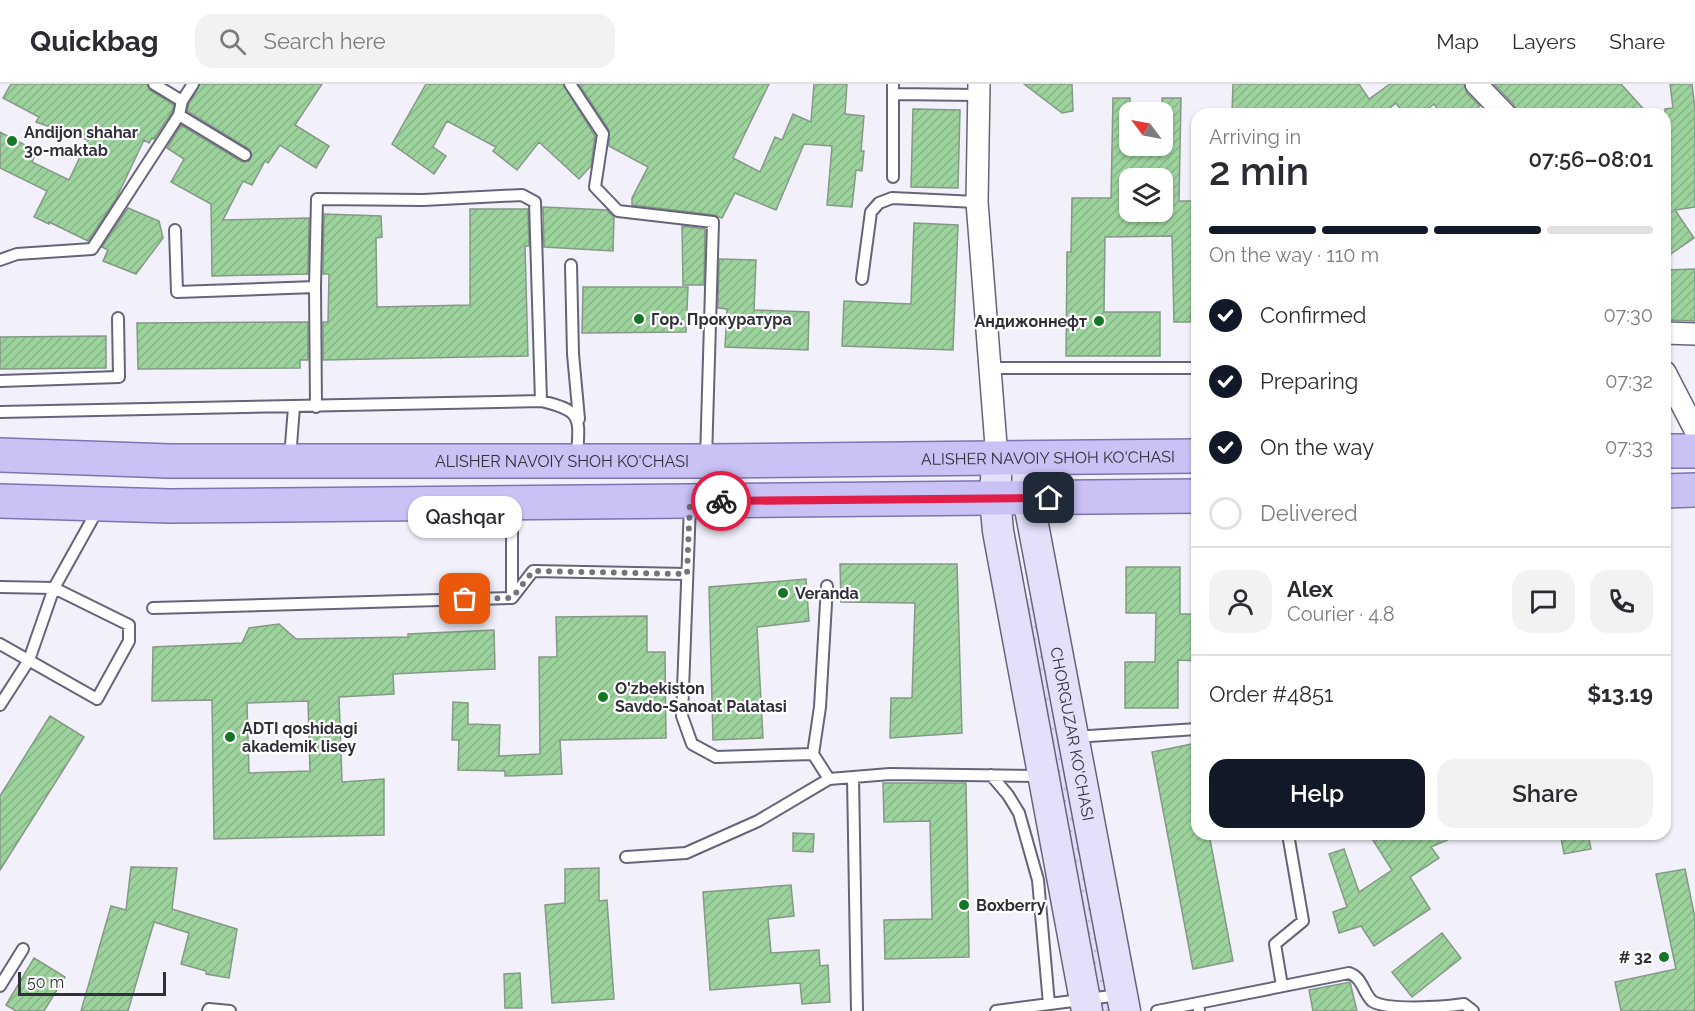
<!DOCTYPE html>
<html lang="en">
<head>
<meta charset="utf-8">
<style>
  :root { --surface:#fff; --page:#f2f2f3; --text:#2b2b33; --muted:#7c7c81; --line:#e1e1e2; --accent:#111827 }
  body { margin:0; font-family:Raleway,sans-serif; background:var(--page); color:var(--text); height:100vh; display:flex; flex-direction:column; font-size:22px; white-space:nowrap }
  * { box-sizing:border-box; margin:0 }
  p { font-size:20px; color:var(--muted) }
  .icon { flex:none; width:33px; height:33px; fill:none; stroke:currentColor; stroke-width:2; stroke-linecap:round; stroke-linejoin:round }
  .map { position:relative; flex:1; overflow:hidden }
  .drawer { position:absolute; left:1191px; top:24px; width:480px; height:732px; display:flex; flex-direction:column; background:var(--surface); border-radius:18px; box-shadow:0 2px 4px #0004 }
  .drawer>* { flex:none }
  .needle { width:39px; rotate:302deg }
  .controls { position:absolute; left:1119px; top:18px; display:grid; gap:12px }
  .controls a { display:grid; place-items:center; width:54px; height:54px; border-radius:12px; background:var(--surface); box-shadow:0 2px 4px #0004; font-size:30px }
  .scale { position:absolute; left:18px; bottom:15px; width:148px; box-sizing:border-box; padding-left:6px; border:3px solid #31303a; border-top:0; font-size:16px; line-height:21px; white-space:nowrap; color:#31303a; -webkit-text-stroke:4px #fff; paint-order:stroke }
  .pin { position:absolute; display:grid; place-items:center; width:51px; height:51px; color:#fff; margin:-26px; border-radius:12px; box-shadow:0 3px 9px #0006 }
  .courier { position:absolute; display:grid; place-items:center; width:60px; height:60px; margin:-30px; border:4px solid #e11d48; border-radius:50%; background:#fff; color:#222; box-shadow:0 2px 8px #0007 }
  .bubble { position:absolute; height:42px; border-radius:18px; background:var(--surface); box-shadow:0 2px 4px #0004; font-size:20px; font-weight:600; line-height:42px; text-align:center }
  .summary em { font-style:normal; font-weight:600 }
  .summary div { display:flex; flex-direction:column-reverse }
  .summary { display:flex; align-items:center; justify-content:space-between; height:102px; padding:0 18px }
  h1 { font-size:39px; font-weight:600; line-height:45px }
  .bar { display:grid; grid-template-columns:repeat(4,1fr); gap:9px 6px; align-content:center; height:72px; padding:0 18px }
  .bar i { height:8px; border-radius:4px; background:var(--line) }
  .bar .on { background:var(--accent) }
  .bar p { grid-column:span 4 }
  .line { display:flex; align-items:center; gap:15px; padding:0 18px; border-top:2px solid var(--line) }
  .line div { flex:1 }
  .round { display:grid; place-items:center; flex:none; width:63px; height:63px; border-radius:18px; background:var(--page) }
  ol { padding:0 18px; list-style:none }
  li { display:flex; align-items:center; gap:18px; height:66px }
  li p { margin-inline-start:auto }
  li .icon { padding:6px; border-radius:50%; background:var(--accent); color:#fff; stroke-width:4 }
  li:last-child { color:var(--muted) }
  li i { width:33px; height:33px; border:3px solid var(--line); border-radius:50% }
  .action { display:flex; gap:12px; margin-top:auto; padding:12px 18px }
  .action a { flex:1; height:69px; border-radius:18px; background:var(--accent); color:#fff; font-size:24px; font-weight:600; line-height:69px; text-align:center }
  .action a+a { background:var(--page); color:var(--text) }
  header { display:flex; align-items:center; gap:36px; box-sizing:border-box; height:84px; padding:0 30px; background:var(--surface); border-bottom:2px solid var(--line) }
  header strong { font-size:28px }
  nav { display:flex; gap:33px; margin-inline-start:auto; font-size:21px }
  .search { width:420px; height:54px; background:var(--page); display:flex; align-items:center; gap:15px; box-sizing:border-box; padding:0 21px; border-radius:18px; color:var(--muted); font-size:22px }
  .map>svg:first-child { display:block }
  .grass { fill:url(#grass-dots) }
  .building { fill:url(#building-hatch); stroke:#869886; stroke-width:1.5; fill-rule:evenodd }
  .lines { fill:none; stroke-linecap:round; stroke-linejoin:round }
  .lane-casing { stroke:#66647a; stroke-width:14 }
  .street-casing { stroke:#66647a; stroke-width:24 }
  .secondary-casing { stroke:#66647a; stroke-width:33 }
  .primary-casing { stroke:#7d74b0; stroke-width:36 }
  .lane { stroke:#fff; stroke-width:10 }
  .street { stroke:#fff; stroke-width:21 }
  .secondary { stroke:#e4e0fa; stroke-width:30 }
  .primary { stroke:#cac1f5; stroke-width:33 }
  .done { stroke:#75747e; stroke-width:6; stroke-dasharray:0 10.8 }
  .route { stroke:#e11d48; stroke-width:8 }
  .poi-dot { fill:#157626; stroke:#fff; stroke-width:2 }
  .labels { text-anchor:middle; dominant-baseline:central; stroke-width:4.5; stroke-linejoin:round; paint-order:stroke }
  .poi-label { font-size:16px; font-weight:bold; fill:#31303a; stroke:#fff; text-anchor:start }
  .street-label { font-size:16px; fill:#31303a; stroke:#fff }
</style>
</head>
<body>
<header>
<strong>Quickbag</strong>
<div class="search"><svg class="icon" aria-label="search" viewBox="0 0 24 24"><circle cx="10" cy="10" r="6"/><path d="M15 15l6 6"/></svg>Search here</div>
<nav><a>Map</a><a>Layers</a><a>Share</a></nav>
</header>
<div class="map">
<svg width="1695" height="927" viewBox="0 0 1695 927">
  <defs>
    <pattern id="grass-dots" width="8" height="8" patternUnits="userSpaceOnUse" patternTransform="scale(1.5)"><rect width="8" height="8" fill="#dfdcfc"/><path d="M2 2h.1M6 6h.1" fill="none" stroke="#c0bdd9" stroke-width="1.8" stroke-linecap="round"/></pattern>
    <pattern id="building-hatch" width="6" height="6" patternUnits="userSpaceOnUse" patternTransform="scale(1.5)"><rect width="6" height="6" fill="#9cd39d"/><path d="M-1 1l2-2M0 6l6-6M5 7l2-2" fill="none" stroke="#87b588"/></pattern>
  </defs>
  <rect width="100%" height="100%" fill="#f2f1fb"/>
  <!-- grass -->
  <path class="grass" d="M1037,514l75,413h-19l-73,-411z"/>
  <!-- building -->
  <path class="building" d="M11,0h136l3,6 24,15 -2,7 -18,27 -2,-1 -3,5 -5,-3 -28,59 -28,42 -39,-19v2l-15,-7 13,-26 -47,-23v-36l37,19 -5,11 37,18 19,-40 -52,-18 3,-5 -36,-19z
    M200,0h122l-27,41 34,21 -13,22 -36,-23 -12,18 -3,-2 -13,24 -9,-4 -20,39 86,-2 -1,56 -96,2 -1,-72 -40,-22 13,-23 -17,-11 14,-23 61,37 7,-1 3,-6 -3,-6 -62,-38 2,-7z
    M426,0h137l32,52 -4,30 -12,13 -40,-37 -22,28 -24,-19 3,-4 -49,-26 -14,26 13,9 -12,18 -42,-30z
    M579,0h190l-36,74 27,14 15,-35 7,3 11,-26 18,8 3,-38h33l-2,30 19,2 -3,35h3l-2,20 -6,-1 -4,37 -25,-2 5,-59 -28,-2 -28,66 -41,-17 -13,25 -8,-3 -82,-10v-7l16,-31 -39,-21v-16z
    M1024,0h48l1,27 -11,2z
    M1233,0h126l10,15 21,-15h74l3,9 13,13 -12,8h-27l-7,-10 -13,10h-17l-8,-11 -14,11h-150z
    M1494,0h127l27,30h-131l-3,-9z
    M1670,0h22l3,25v98l-20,3 19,28 -29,20v-149l8,-1z
    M1113,14h17v48h32v-48h19l-2,103h18v87h-5l-1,34h-17l-2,-86 -67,1 -1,75h56v44h-94l1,-104h4l1,-54h39zM1130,94h32v34h-32z
    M913,25l47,1 -2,78 -47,-1z
    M543,123l64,3 7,7 -1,34 -69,-4z
    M128,124l31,13 4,17 -27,36 -33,-13 5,-11 -6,-3z
    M470,125h58l1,37h-4l3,110 -205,4v-38h5l1,-48h-6l1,-60 57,2 1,21 -6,1 1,69 93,-2z
    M914,139l44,2 -5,125 -111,-4 2,-45 67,3z
    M682,142l23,3 -1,56h-21z
    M719,175l37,1 -2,50 55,2 -1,38 -83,-3 2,-38 -9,-1z
    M1695,185v52l-30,-1v-50z
    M583,203h105l-2,45 -104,1z
    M308,238v38h-8v8l-162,1 -1,-46z
    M106,252v32l-106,1v-32z
    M840,480h117l5,169 -72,5 1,-40h21l3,-95 -74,-1z
    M1126,483h54v47h17v47l-19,-1v48h-53v-46h30l1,-49h-30z
    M806,495l3,42 -52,6 6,111 -50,2 -4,-153z
    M647,532v36h18l1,86 -106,2 2,34 -57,2v-5l-47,-1 1,-30h-7l1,-38 15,1v21l32,1 -1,31 41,-2 -1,-97h18l-1,-40z
    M279,540l17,15 112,-2v-3l86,-4 1,39 -102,5 1,20 -55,3 3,85 42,-3v56l-170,4 -2,-139 -60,1 1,-54 89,-4 7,-15zM308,617l2,70 -61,2 -2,-70z
    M50,632l34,21 -84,133v-74z
    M1192,660l5,26v64h12l24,127 -40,8 -41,-217z
    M883,699h83l3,174 -84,2 -1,-39 48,-1 -2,-98 -46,1z
    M793,749l21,1 -1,18 -20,-1z
    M1369,750h92l-30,13 8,11 -29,19 20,32 -56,37 -13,-20 -22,7 -6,-21 14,-5 -18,-53 15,-5 15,43 33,-22z
    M1588,750l3,15 -27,5 -3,-16z
    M131,783l46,1 -5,41 65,20 -8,49 -23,-4v-3l-25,-7 8,-31 -35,-11 -26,89h-47l30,-105 15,4z
    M599,784v33l8,-1 7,99 -62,4 -7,-98 20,-2v-34z
    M1685,785l10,49v93h-74l-6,-29 61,-13 -20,-95z
    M791,801l3,31 -26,3 3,34 48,-3 1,16 8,-1 2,37 -28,2 -2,-21 -90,7 -7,-98z
    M1442,849l19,25 -49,39 -20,-25z
    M34,874l31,19 -21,34h-28l-10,-6z
    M520,889l2,35h-17l-1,-34z
    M1350,898l7,29h-44l-4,-21z"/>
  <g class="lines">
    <defs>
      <path id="lane" d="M154,0l28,17
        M570,0l33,50 -8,53 23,24 95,11 -7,237
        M893,10l86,1
        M179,31l3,-14 11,-17
        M893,93v-93
        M175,146l2,62 138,-5 1,120
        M0,176l17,-6 75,-5 87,-134 66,40
        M571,181l2,89 6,65
        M862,195l9,-67 8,-9 13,-5 85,4
        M315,203l2,-88 106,1 99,-5 13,7 6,199
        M990,284h207
        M0,297l119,-4 -1,-59
        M0,328l541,-11c43,10 38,17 36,57
        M290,374l4,-51
        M690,421l-8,211 10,28 24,13 97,-3 7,-47 7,-121
        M512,422v92
        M0,503l54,1 75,37v16l-32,58 -97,-55
        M153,524l359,-10 21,-27 154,3
        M0,621l29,-45 25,-72 44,-79
        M1074,653l123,-8
        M991,691l17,20 11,18 19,67 11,124
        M853,693l4,234
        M829,695l61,-5 152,2
        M626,773l60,-4 72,-32 71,-42 -16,-25
        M0,902l23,-37
        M1282,902l-7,-42 28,-23 -15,-87
        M1198,919l151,-30c13,4 14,19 23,28 15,10 71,6 92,3l9,7
        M208,927l1,-2 21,2
        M996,927l123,-16
        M1157,927l41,-8 1,8"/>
      <path id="street" d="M979,0l-2,118 20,256
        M1476,0l29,30
        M1665,249l30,1
        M1665,288l30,58"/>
      <g id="secondary">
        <path d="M997,374l-2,41 3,32 89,480"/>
        <path id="s1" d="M1027,374l1,40 97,513"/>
      </g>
      <g id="primary">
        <path d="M1665,367h30"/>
        <path id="s2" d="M0,371l170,6h536l491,-5"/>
        <path d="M1665,407l30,-1"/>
        <path d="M0,417l170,5 1027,-10"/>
      </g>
    </defs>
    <!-- lane casing -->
    <use href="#lane" class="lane-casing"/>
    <!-- street casing -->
    <use href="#street" class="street-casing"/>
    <!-- secondary casing -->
    <use href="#secondary" class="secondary-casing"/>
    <!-- primary casing -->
    <use href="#primary" class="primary-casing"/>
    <!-- lane -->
    <use href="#lane" class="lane"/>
    <!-- street -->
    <use href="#street" class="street"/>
    <!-- secondary -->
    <use href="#secondary" class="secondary"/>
    <!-- primary -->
    <use href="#primary" class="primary"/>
  </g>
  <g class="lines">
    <!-- done -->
    <path class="done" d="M465,515l47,-1 21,-27 154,3 3,-73h31"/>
    <!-- route -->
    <path class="route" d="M721,417l328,-3"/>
  </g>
  <!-- markers -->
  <g class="poi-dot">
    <circle cx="12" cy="57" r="6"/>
    <circle cx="639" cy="235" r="6"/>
    <circle cx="1099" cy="237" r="6"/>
    <circle cx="783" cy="509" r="6"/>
    <circle cx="603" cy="613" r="6"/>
    <circle cx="230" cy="653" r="6"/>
    <circle cx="964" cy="821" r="6"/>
    <circle cx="1664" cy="873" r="6"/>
  </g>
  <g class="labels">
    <!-- poi labels -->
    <g class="poi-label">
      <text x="24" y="48">Andijon shahar<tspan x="24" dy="18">30-maktab</tspan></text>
      <text x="651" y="235">Гор. Прокуратура</text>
      <text x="1087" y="237" text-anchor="end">Андижоннефт</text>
      <text x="795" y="509">Veranda</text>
      <text x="615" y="604">O'zbekiston<tspan x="615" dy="18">Savdo-Sanoat Palatasi</tspan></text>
      <text x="242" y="644">ADTI qoshidagi<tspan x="242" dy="18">akademik lisey</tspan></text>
      <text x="976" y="821">Boxberry</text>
      <text x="1652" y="873" text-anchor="end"># 32</text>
    </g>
    <!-- street labels -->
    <g class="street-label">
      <text stroke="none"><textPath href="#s2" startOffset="1048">ALISHER NAVOIY SHOH KO'CHASI</textPath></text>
      <text stroke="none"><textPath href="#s2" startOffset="562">ALISHER NAVOIY SHOH KO'CHASI</textPath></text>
      <text stroke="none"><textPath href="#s1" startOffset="280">CHORGUZAR KO'CHASI</textPath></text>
    </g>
  </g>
</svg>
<div class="controls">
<a><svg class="needle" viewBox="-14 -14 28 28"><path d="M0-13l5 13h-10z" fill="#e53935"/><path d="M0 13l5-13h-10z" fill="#7c7c81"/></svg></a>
<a><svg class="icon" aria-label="layers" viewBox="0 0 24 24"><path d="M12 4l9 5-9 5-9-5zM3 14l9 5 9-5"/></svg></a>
</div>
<div class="scale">50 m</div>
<div class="pin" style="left:465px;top:515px;background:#ea580c"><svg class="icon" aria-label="bag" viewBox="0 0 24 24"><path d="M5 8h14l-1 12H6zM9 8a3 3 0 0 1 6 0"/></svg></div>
<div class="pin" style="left:1049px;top:414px;background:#1f2937"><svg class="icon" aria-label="home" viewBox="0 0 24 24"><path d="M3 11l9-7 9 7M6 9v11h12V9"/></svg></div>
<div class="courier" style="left:721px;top:417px"><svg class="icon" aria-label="bike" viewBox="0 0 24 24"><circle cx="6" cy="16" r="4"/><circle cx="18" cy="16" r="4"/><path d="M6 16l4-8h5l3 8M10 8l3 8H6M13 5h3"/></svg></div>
<div class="bubble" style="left:408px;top:412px;width:114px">Qashqar</div>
<section class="drawer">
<div class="summary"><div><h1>2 min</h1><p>Arriving in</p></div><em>07:56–08:01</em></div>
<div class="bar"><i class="on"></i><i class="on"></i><i class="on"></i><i></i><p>On the way · 110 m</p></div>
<ol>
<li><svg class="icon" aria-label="check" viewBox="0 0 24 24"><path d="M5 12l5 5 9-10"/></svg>Confirmed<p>07:30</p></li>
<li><svg class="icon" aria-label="check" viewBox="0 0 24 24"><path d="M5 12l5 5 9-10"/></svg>Preparing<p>07:32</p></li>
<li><svg class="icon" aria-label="check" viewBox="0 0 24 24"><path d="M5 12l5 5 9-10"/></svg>On the way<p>07:33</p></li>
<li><i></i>Delivered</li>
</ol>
<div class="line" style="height:108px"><a class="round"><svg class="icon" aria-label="person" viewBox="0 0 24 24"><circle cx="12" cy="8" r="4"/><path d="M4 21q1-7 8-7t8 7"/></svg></a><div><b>Alex</b><p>Courier · 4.8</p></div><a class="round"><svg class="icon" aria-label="chat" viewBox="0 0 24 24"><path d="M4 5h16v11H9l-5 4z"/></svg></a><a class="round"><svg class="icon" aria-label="phone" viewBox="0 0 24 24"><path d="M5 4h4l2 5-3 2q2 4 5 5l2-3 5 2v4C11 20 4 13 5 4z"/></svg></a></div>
<div class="line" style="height:78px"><div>Order #4851</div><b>$13.19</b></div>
<div class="action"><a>Help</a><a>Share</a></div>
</section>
</div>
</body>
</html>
